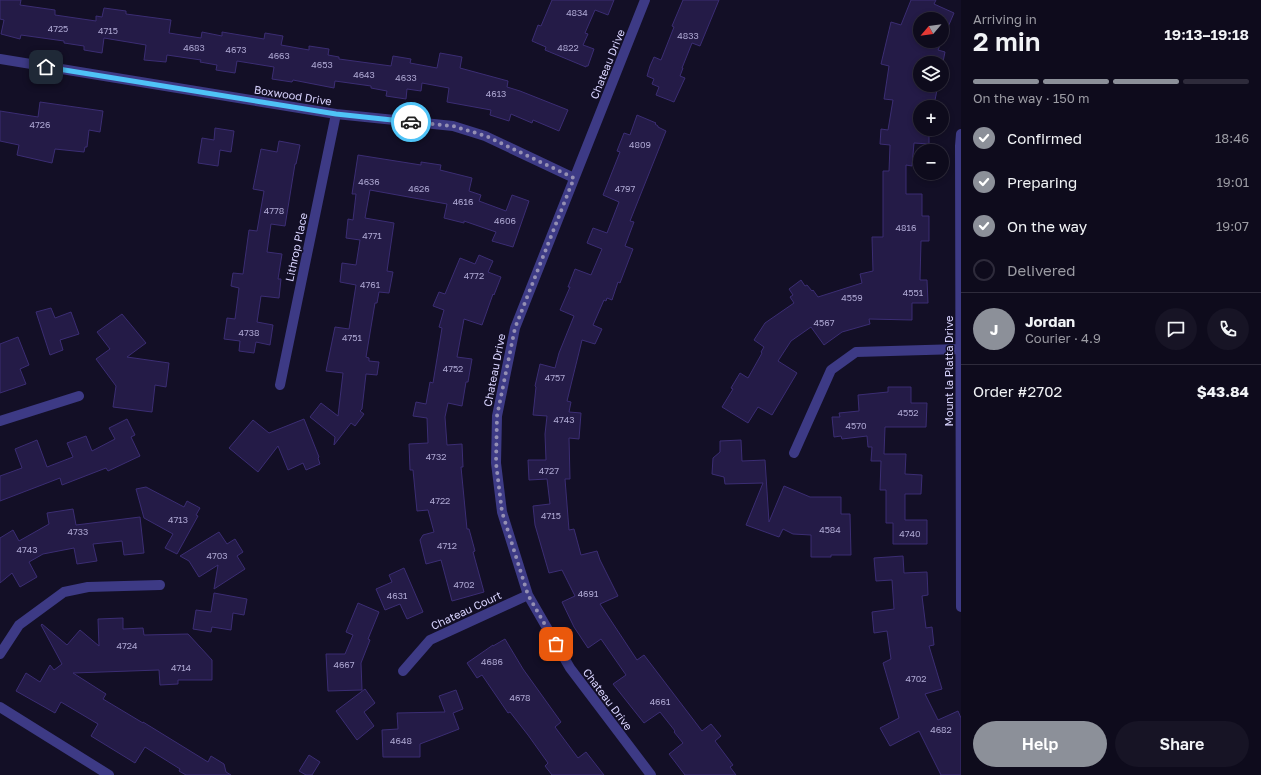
<!DOCTYPE html>
<html lang="en">
<head>
<meta charset="utf-8">
<style>
  :root { --surface:#0e0b1c; --page:#171425; --text:#f1f3f6; --muted:#9b9ba3; --line:#2e2b3b; --accent:#8c9099 }
  body { margin:0; font-family:"Golos Text",sans-serif; background:var(--page); color:var(--text); height:100vh; display:flex; flex-direction:column; font-size:15px; white-space:nowrap }
  * { box-sizing:border-box; margin:0 }
  p { font-size:13px; color:var(--muted) }
  .icon { flex:none; width:22px; height:22px; fill:none; stroke:currentColor; stroke-width:2; stroke-linecap:round; stroke-linejoin:round }
  .map { position:relative; flex:1; overflow:hidden }
  .details { display:flex; flex-direction:column; background:var(--surface); width:300px }
  .details>* { flex:none }
  .needle { width:26px; rotate:241deg }
  .buttons { position:absolute; left:913px; top:12px; display:grid; gap:8px }
  .buttons a { display:grid; place-items:center; width:36px; height:36px; border-radius:50%; background:var(--surface); box-shadow:0 2px 6px #0003,0 0 0 1px var(--line); font-size:20px }
  .pin { position:absolute; display:grid; place-items:center; width:34px; height:34px; color:#fff; margin:-17px; border-radius:8px; box-shadow:0 2px 6px #0006 }
  .courier { position:absolute; display:grid; place-items:center; width:40px; height:40px; margin:-20px; border:3px solid #4fc3f7; border-radius:50%; background:#fff; color:#222; box-shadow:0 1px 5px #0007 }
  .headline em { font-style:normal; font-weight:600 }
  .headline div { display:flex; flex-direction:column-reverse }
  .headline { display:flex; align-items:center; justify-content:space-between; height:68px; padding:0 12px }
  h1 { font-size:26px; font-weight:600; line-height:30px }
  .bar { display:grid; grid-template-columns:repeat(4,1fr); gap:6px 4px; align-content:center; height:48px; padding:0 12px }
  .bar i { height:5px; border-radius:3px; background:var(--line) }
  .bar .current { background:var(--accent) }
  .bar p { grid-column:span 4 }
  .line { display:flex; align-items:center; gap:10px; padding:0 12px; border-top:1px solid var(--line) }
  .line div { flex:1 }
  .round { display:grid; place-items:center; flex:none; width:42px; height:42px; border-radius:21px; background:var(--page) }
  ol { padding:0 12px; list-style:none }
  li { display:flex; align-items:center; gap:12px; height:44px }
  li p { margin-inline-start:auto }
  li .icon { padding:4px; border-radius:50%; background:var(--accent); color:#fff; stroke-width:4 }
  li:last-child { color:var(--muted) }
  li i { width:22px; height:22px; border:2px solid var(--line); border-radius:50% }
  .cta { display:flex; gap:8px; margin-top:auto; padding:8px 12px }
  .cta a { flex:1; height:46px; border-radius:24px; background:var(--accent); color:#fff; font-size:16px; font-weight:600; line-height:46px; text-align:center }
  .cta a+a { background:var(--page); color:var(--text) }
  main { display:flex; flex:1; min-height:0 }
  .map>svg:first-child { display:block }
  .building { fill:#241b47; stroke:#3b2d73 }
  .lines { fill:none; stroke-linecap:round; stroke-linejoin:round }
  .minor { stroke:#3d3a85; stroke-width:10 }
  .done { stroke:#948fb3; stroke-width:4; stroke-dasharray:0 7.2 }
  .route { stroke:#4fc3f7; stroke-width:5 }
  .labels { text-anchor:middle; dominant-baseline:central; stroke-width:3; stroke-linejoin:round; paint-order:stroke }
  .number-label { font-size:9px; fill:#aca6d1 }
  .street-label { font-size:11px; fill:#d9d4ff; stroke:#130f26 }
</style>
</head>
<body>
<main>
<div class="map">
<svg width="961" height="775" viewBox="0 0 961 775">
  <rect width="100%" height="100%" fill="#130f26"/>
  <!-- building -->
  <path class="building" d="M0,0h21l-1,5 35,5v5l41,6v-5l6,1 2,-9 22,3v3l45,6 -2,13 32,5 1,-6 20,4v-4l42,7 1,-6 18,3 -2,9 28,5v-4l20,3 -1,6 11,2v2l52,7 2,-10 18,3 -1,4 27,5 3,-15 22,4 -2,11 48,13 -1,6 13,4 48,19 -9,21 -26,-11 -1,3 -21,-9 -2,7 -19,-6 1,-5 -44,-8 2,-14 -27,-5 -1,8 -14,-2 -1,10 -20,-3 1,-5 -16,-3v-2l-36,-5 -1,7 -41,-8 -1,2 -20,-3 2,-12 -37,-6 -2,12 -19,-3 1,-5 -17,-3 1,-2 -34,-5 -1,7 -22,-2 2,-15 -42,-7 -2,15 -18,-3v-4l-20,-3v-2l-43,-6 -1,4 -19,-5 3,-14 -4,-1z
    M552,0h62l-6,15 -13,-5 -10,23 3,1 -5,11 11,4 -6,17h-2v1l-41,-17 1,-3 -14,-6 6,-16 3,1z
    M683,0h36l-19,46 -8,-3 -10,25h1l-3,8 5,2 -11,24 -18,-7 3,-8 -7,-3 2,-5 -7,-3 3,-10 4,-9 7,3 13,-33 -2,-1z
    M911,0h25l-2,4 20,9 -12,28v-22h-22v22h22l-4,9 7,2 -3,15v-4h-22v22h18l-4,20 -2,2h-12v22h9v15l-15,-1 -2,23 -6,-1v29h16v22h7v25h-8l-1,39h7l1,23h-16v17l-43,-1 1,5 -28,8 -18,13 -13,-18 -20,14 -13,20 19,12 -25,42 -14,-8 -10,16 -26,-16 11,-18 -2,-1 9,-15 8,5 14,-25 -1,-1 3,-5 -10,-7 11,-17 29,-20 -4,-6 3,-2 -4,-6 12,-9 4,6 2,-1 5,6 1,-1 5,7 44,-14 -2,-9 13,-3 -1,-34h11v-66h6l1,-26 -10,-1 1,-15 7,1 5,-30 -9,-1 5,-33 -8,-2 10,-42 10,3z
    M40,102l63,9 -3,21 -11,-2 -2,17h-2l-1,5 -29,-3 -3,14 -35,-8 2,-10 -19,-4v-30l38,6z
    M637,115l19,8 -1,1 3,2v1l8,4 -36,90 4,1 -9,24 8,3 -13,34 -2,-1 -6,18 -5,-2 -1,3 -2,-1 -11,25 9,4 -7,15 -13,-4 -15,61 4,1 -2,10 12,1 -2,26 -10,-1 1,41h-5l4,51 5,-1 7,26 16,-4 3,9 18,36 -18,8 37,56 7,-5 58,76 9,-7 10,12 -6,5 18,24 -3,2 6,8h-51l-16,-21 14,-11 -9,-11 1,-1 -15,-19 -16,11 -31,-39 13,-9 -25,-36 -13,9 -14,-21 -12,-25 13,-6 -13,-26 -13,3 -14,-48 -2,-19 17,-2 -3,-25 -18,1 -1,-20h18l-1,-26 2,-18 -14,-1 3,-28 -1,-1 5,-22 15,4 4,-15 15,-37 -14,-6 10,-23h-2l7,-18 16,6 11,-26 -15,-6 6,-15 14,5 12,-31 -16,-7 17,-43 -3,-1 7,-18 6,2z
    M215,128l19,3 -3,21 -11,-2 -2,16 -20,-3 4,-25 12,2z
    M279,141l21,4 -4,19h-1l-10,62 -14,-2 -4,28 15,2 -4,25h3l-2,19 -18,-2 -4,26 16,3 -3,20 -14,-3 -2,11 -15,-2 1,-10 -16,-2 3,-21 8,1 4,-31 -8,-2 2,-13 10,1 6,-44 8,1 7,-40 -11,-2 8,-40 16,3z
    M358,155l63,10v-3l20,3 -1,5 32,8 -3,13 12,4 -2,6 27,10 6,-16 17,6 -16,46 -21,-6 4,-9 -32,-11v2l-20,-5 3,-14 -77,-14 -5,28 29,5 -7,48 6,1 -4,21 -10,-1 -2,11h-2l-9,54 3,1v3l10,1 -2,13 -11,-1 -4,35 -2,2 4,3 -9,12 -4,-3 -17,22 1,-8 -25,-20 11,-14 17,13 5,-43 -17,-2 9,-44 14,2 7,-44 -16,-3 2,-19 14,2 4,-25 -14,-2 2,-19 5,1 3,-26h-4z
    M479,255l14,6 -5,11 13,5 -7,18 -1,-1 -11,31 -18,-6 -7,38 15,2 -4,23h-2l-4,24 -14,-3 -3,14 2,28 15,-1 1,23h-2l6,62h2l6,22 -2,1 11,40 -32,9 -11,-41 -15,4 -6,-24 3,-5 11,-3 -6,-22 -11,1 -4,-41h-3l-1,-26 19,-1 -1,-25 -14,-2 3,-14 10,2 4,-22 3,1 9,-55 -3,-1 5,-17 -11,-4 6,-14 6,2 15,-36 15,6z
    M51,308l4,10 16,-6 8,22 -19,6 3,10 -13,5 -14,-43z
    M122,314l24,29 -19,14 42,6 -3,24 -11,-2 -3,27 -39,-5 3,-21 -20,-27 14,-10 -13,-17z
    M18,337l11,28 -9,4 6,15 -26,9v-49z
    M888,387h23v16h16l-1,24h-41l-1,27h22l-1,20 17,1 -1,19h-16v26h22v24h-34v-21h-7v-33h-6l1,-29h-10l1,-14h-4l-1,-11 -25,3 -1,-3 -7,1 -2,-20h8l-1,-4 20,-2 -1,-16 30,-3z
    M127,419l8,16 -4,2 9,19 -32,15 -2,-3 -44,17 -2,-7 -60,23v-25l22,-8 -7,-19 22,-9 10,27 26,-10 -6,-14 19,-7 6,15 23,-12 -6,-11z
    M304,419l15,38 -1,1 2,6 -14,6 -3,-7 -15,7 -10,-24 -20,26 -29,-24 24,-28 16,13z
    M741,440l1,21 23,-1 4,62 15,-36 26,11h31v17h9l1,41h-20v2h-20v-22l-18,-1 -10,-5 -4,8 -33,-12 17,-42 -38,1 -1,-7 -12,-3 1,-16 7,-6v-11z
    M146,487l38,20 3,-6 13,7 -4,7 2,1 -21,38 -12,-6 8,-14 -29,-16 -8,-29z
    M73,509l3,16 64,-8 4,36 -20,2 -2,-14 -29,3 4,17 -20,3 -3,-16 -31,6 -14,8 8,15 -17,10 -8,-14 -12,10v-45l13,-8 6,11 30,-17 -2,-11z
    M219,532l8,12 8,-5 8,13 -6,4 8,13 -31,20 4,-24 -19,12 -10,-16 -9,-5z
    M903,556l1,17 23,-1 1,23 -6,1 4,32 6,-1 2,18 -5,1 13,43 -17,5 13,26 20,-9 3,7v57h-20l-22,-44 -29,15 -10,-18 19,-10 -16,-55 8,-4 -4,-28 -13,2 -2,-21 22,-3 -2,-29 -16,1 -2,-23z
    M404,568l19,44 -16,7 -7,-15 -15,6 -9,-21 16,-7 -3,-7z
    M214,593l33,6 -3,16 -11,-2 -2,17 -19,-3 -1,5 -18,-3 3,-19 15,2z
    M358,603l21,9 -11,27 2,1 -9,23 1,27 -34,1 -2,-37h19l8,-19 -7,-3z
    M123,618v11l20,-1 1,7 44,-1 24,26v20h-34v4l-18,1 -1,-15 -86,3 33,21 -3,5 40,24v-1l65,40 3,-6 13,8 2,8 5,3h-45l-7,-4 1,-2 -35,-22 -10,16 -44,-27 7,-12 -37,-22 -6,11 -39,-22 10,-18 14,9 10,-17 4,5 8,-6 -21,-39 1,-1 25,21 13,-15 19,16 -1,-27z
    M505,639l18,30 38,53 -6,5 23,31 8,-6 18,23h-52l-7,-9 3,-3 -20,-28 -18,-23 -2,1 -26,-38 -5,3 -10,-15 26,-18v1z
    M365,689l10,14 -11,9 10,14 -17,14 -21,-29z
    M456,690l7,19 -10,4 6,16 -39,15v13h-37l-1,-27 16,-1 -1,-16 48,-1 -6,-16z
    M309,755l11,7 -8,13h-6l-7,-4z"/>
  <g class="lines">
    <!-- minor -->
    <path class="minor" d="M645,0l-130,328 -18,88 -1,47 6,49 26,83 42,73 81,107
      M0,59l336,55 117,12 32,10 89,42
      M961,134l-1,12 1,461
      M280,385l56,-271
      M0,421l79,-25
      M794,453l37,-83 25,-18 104,-3
      M0,654l19,-29 45,-33 24,-5 72,-2
      M403,671l27,-31 98,-45
      M0,707l109,68"/>
  </g>
  <g class="lines">
    <!-- done -->
    <path class="done" d="M411,122l42,4 33,10 88,42 -59,150 -18,88 -1,47 6,49 26,83 28,49"/>
    <!-- route -->
    <path class="route" d="M46,67l290,47 75,8"/>
  </g>
  <g class="labels">
    <!-- number labels -->
    <g class="number-label">
      <text x="577" y="12">4834</text>
      <text x="58" y="28">4725</text>
      <text x="108" y="30">4715</text>
      <text x="688" y="35">4833</text>
      <text x="194" y="47">4683</text>
      <text x="568" y="47">4822</text>
      <text x="236" y="49">4673</text>
      <text x="279" y="55">4663</text>
      <text x="322" y="64">4653</text>
      <text x="364" y="74">4643</text>
      <text x="406" y="77">4633</text>
      <text x="496" y="93">4613</text>
      <text x="40" y="124">4726</text>
      <text x="640" y="144">4809</text>
      <text x="369" y="181">4636</text>
      <text x="419" y="188">4626</text>
      <text x="625" y="188">4797</text>
      <text x="463" y="201">4616</text>
      <text x="274" y="210">4778</text>
      <text x="505" y="220">4606</text>
      <text x="906" y="227">4816</text>
      <text x="372" y="235">4771</text>
      <text x="474" y="275">4772</text>
      <text x="370" y="284">4761</text>
      <text x="913" y="292">4551</text>
      <text x="852" y="297">4559</text>
      <text x="824" y="322">4567</text>
      <text x="249" y="332">4738</text>
      <text x="352" y="337">4751</text>
      <text x="453" y="368">4752</text>
      <text x="555" y="377">4757</text>
      <text x="908" y="412">4552</text>
      <text x="564" y="419">4743</text>
      <text x="856" y="425">4570</text>
      <text x="436" y="456">4732</text>
      <text x="549" y="470">4727</text>
      <text x="440" y="500">4722</text>
      <text x="551" y="515">4715</text>
      <text x="178" y="519">4713</text>
      <text x="830" y="529">4584</text>
      <text x="78" y="531">4733</text>
      <text x="910" y="533">4740</text>
      <text x="447" y="545">4712</text>
      <text x="27" y="549">4743</text>
      <text x="217" y="555">4703</text>
      <text x="464" y="584">4702</text>
      <text x="588" y="593">4691</text>
      <text x="397" y="595">4631</text>
      <text x="127" y="645">4724</text>
      <text x="492" y="661">4686</text>
      <text x="344" y="664">4667</text>
      <text x="181" y="667">4714</text>
      <text x="916" y="678">4702</text>
      <text x="520" y="697">4678</text>
      <text x="660" y="701">4661</text>
      <text x="941" y="729">4682</text>
      <text x="401" y="740">4648</text>
    </g>
    <!-- street labels -->
    <g class="street-label">
      <text transform="translate(607 64) rotate(-68)">Chateau Drive</text>
      <text transform="translate(293 95) rotate(9)">Boxwood Drive</text>
      <text transform="translate(296 247) rotate(-78)">Lithrop Place</text>
      <text transform="translate(494 370) rotate(-79)">Chateau Drive</text>
      <text transform="translate(948 371) rotate(-90)">Mount la Platta Drive</text>
      <text transform="translate(466 610) rotate(-25)">Chateau Court</text>
      <text transform="translate(608 699) rotate(53)">Chateau Drive</text>
    </g>
  </g>
</svg>
<div class="buttons">
<a><svg class="needle" viewBox="-14 -14 28 28"><path d="M0-13l5 13h-10z" fill="#e53935"/><path d="M0 13l5-13h-10z" fill="#9b9ba3"/></svg></a>
<a><svg class="icon" aria-label="layers" viewBox="0 0 24 24"><path d="M12 4l9 5-9 5-9-5zM3 14l9 5 9-5"/></svg></a>
<a>+</a>
<a>−</a>
</div>
<div class="pin" style="left:556px;top:644px;background:#ea580c"><svg class="icon" aria-label="bag" viewBox="0 0 24 24"><path d="M5 8h14l-1 12H6zM9 8a3 3 0 0 1 6 0"/></svg></div>
<div class="pin" style="left:46px;top:67px;background:#1f2937"><svg class="icon" aria-label="home" viewBox="0 0 24 24"><path d="M3 11l9-7 9 7M6 9v11h12V9"/></svg></div>
<div class="courier" style="left:411px;top:122px"><svg class="icon" aria-label="car" viewBox="0 0 24 24"><path d="M5 17H2v-5l4-1 3-4h7l3 4 3 1v5h-3M9 17h6M6 11h13"/><circle cx="7" cy="17" r="2"/><circle cx="17" cy="17" r="2"/></svg></div>
</div>
<section class="details">
<div class="headline"><div><h1>2 min</h1><p>Arriving in</p></div><em>19:13–19:18</em></div>
<div class="bar"><i class="current"></i><i class="current"></i><i class="current"></i><i></i><p>On the way · 150 m</p></div>
<ol>
<li><svg class="icon" aria-label="check" viewBox="0 0 24 24"><path d="M5 12l5 5 9-10"/></svg>Confirmed<p>18:46</p></li>
<li><svg class="icon" aria-label="check" viewBox="0 0 24 24"><path d="M5 12l5 5 9-10"/></svg>Preparing<p>19:01</p></li>
<li><svg class="icon" aria-label="check" viewBox="0 0 24 24"><path d="M5 12l5 5 9-10"/></svg>On the way<p>19:07</p></li>
<li><i></i>Delivered</li>
</ol>
<div class="line" style="height:72px"><b class="round" style="background:var(--accent);color:#fff">J</b><div><b>Jordan</b><p>Courier · 4.9</p></div><a class="round"><svg class="icon" aria-label="chat" viewBox="0 0 24 24"><path d="M4 5h16v11H9l-5 4z"/></svg></a><a class="round"><svg class="icon" aria-label="phone" viewBox="0 0 24 24"><path d="M5 4h4l2 5-3 2q2 4 5 5l2-3 5 2v4C11 20 4 13 5 4z"/></svg></a></div>
<div class="line" style="height:52px"><div>Order #2702</div><b>$43.84</b></div>
<div class="cta"><a>Help</a><a>Share</a></div>
</section>
</main>
</body>
</html>
